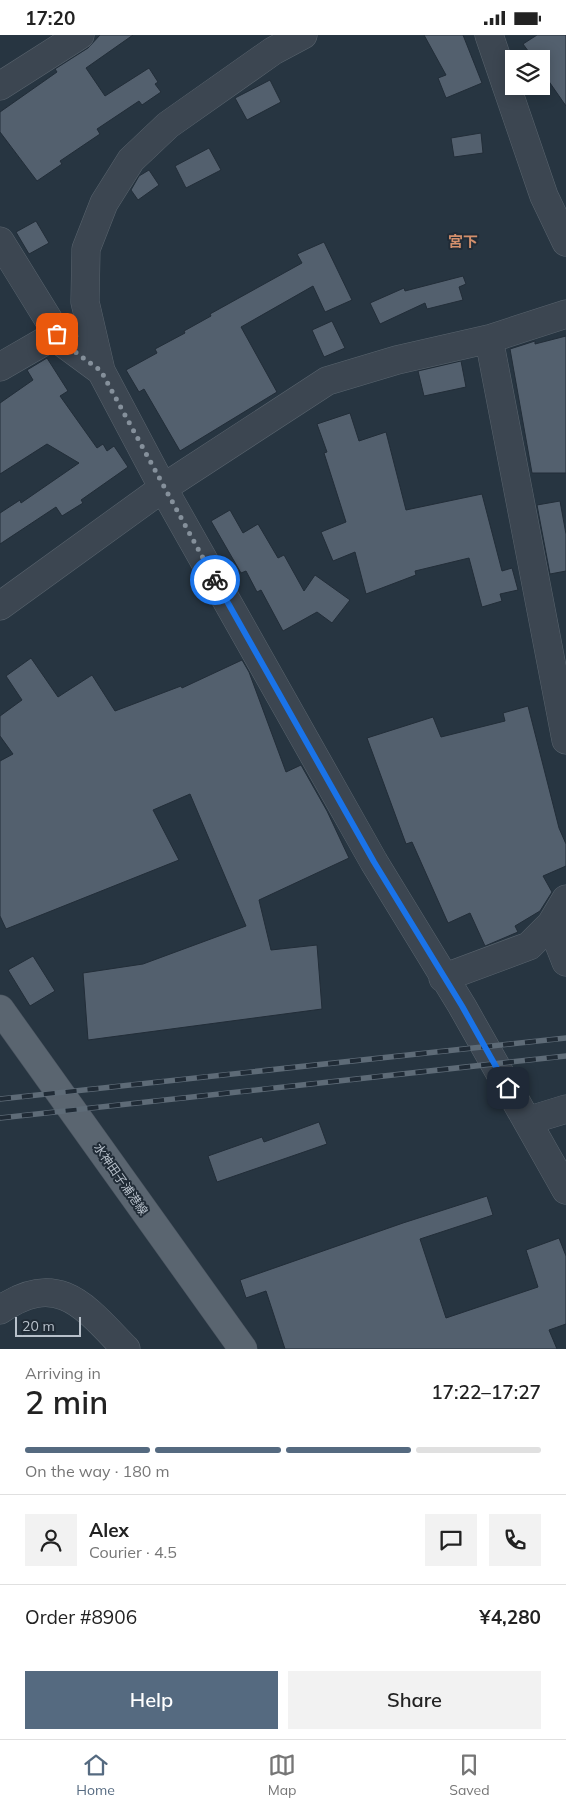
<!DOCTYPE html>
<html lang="en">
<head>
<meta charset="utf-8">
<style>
  :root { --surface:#fff; --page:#f2f2f2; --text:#222; --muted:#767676; --line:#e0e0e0; --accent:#556a80 }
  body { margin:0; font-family:Mulish,"Noto Sans JP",sans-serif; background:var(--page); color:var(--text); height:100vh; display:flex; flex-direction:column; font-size:19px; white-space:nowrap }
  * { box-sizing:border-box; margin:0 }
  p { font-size:16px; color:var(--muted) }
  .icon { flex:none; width:28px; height:28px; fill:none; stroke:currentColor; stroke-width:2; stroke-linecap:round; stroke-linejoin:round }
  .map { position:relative; height:1314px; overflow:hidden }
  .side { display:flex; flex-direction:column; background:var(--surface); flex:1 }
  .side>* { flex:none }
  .buttons { position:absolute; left:505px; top:15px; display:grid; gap:10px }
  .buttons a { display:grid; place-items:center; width:45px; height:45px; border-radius:0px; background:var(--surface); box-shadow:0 2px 12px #0003; font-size:25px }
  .scale { position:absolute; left:15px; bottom:12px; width:66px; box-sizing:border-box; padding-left:5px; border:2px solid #b8c1cb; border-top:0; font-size:14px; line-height:18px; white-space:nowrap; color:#b8c1cb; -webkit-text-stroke:4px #202b36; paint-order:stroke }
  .pin { position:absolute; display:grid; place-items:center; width:42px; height:42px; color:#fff; margin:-21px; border-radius:10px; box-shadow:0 2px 8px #0006 }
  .courier { position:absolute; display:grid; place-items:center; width:50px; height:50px; margin:-25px; border:4px solid #1a73e8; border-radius:50%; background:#fff; color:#222; box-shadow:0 1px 6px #0007 }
  .overview em { font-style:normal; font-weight:600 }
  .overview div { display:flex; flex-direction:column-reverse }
  .overview { display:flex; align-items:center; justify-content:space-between; height:85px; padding:0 25px }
  h1 { font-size:32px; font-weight:600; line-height:38px }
  .bar { display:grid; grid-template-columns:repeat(4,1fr); gap:8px 5px; align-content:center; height:60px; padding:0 25px }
  .bar i { height:6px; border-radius:4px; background:var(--line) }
  .bar .current { background:var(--accent) }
  .bar p { grid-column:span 4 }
  .line { display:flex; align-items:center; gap:12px; padding:0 25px; border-top:1px solid var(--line) }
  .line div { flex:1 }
  .round { display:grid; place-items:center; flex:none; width:52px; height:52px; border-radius:0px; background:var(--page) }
  .action { display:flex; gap:10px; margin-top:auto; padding:10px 25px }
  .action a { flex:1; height:58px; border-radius:0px; background:var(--accent); color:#fff; font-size:20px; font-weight:600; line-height:58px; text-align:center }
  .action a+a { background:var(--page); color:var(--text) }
  .status { display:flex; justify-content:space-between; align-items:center; height:35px; padding:0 25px; background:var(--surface); direction:ltr }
  .status svg { height:14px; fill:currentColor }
  .dock { display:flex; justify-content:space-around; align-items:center; height:70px; border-top:1px solid var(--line); background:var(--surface); font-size:14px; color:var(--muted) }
  .dock a { display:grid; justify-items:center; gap:2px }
  .dock .current { color:var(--accent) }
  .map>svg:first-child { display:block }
  .building { fill:#53606e; stroke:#222d38 }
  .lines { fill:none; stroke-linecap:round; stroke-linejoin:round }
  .minor-casing { stroke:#59646e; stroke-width:29 }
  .major-casing { stroke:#48525d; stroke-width:29 }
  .minor { stroke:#3c4651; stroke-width:28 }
  .major { stroke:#5a6570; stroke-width:28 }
  .rail-casing { stroke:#5e6b77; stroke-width:5.5 }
  .rail { stroke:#202b36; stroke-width:4; stroke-dasharray:11; stroke-linecap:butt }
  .done { stroke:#85909b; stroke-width:5; stroke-dasharray:0 9 }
  .route { stroke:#1a73e8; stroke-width:6 }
  .labels { text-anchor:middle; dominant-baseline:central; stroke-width:4; stroke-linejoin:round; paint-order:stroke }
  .street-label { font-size:12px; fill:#b8c1cb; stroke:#202b36 }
  .quarter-label { font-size:15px; font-weight:bold; fill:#d28f6c; stroke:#202b36 }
</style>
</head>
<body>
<div class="status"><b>17:20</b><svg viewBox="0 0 49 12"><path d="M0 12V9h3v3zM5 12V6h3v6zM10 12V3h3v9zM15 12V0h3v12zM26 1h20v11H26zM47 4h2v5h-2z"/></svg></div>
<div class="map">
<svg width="566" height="1314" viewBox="0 0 566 1314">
  <rect width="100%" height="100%" fill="#273541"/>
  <!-- building -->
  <path class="building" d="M100,0h33l-47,33 19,28 44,-28 9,14 -3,2 6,8 -19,13 -3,-4 -42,28 3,5 -40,27 2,3 -25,17 -37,-49v-20l57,-40 -2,-3 33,-21z
    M424,0h39l19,48 -36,15 -8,-20 8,-3z
    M537,0h29v71l-25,-36v-11h-7l-11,-15z
    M270,45l11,22 -34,18 -12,-22z
    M481,98l2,20 -29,4 -3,-19z
    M209,113l12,22 -35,18 -11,-22z
    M149,135l10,15 -21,15 -7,-10 8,-14z
    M36,186l13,22 -20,11 -13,-22z
    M324,207l28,58 -27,12 -12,-26 -72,41 36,65 -97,59 -36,-62 -5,3 -13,-22 31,-17 -2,-4 30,-16 -1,-2 27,-15 -1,-2 92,-51 -5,-9z
    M463,241l3,8 -7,3 4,13 -36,9 -2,-6 -45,21 -10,-21 34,-15 1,3z
    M332,286l13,27 -21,9 -12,-27z
    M566,301v137h-34l-22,-124 25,-8v3z
    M47,323l21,33 -8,5 37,52 6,-4 4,7 7,-5 14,21 -47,33 2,3 -21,13 -6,-9 -56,37v-31l20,-13 1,3 58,-40 -32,-19 -47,30v-71l33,-23 -6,-10z
    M461,326l5,26 -42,9 -6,-25z
    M350,378l9,28 27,-9 20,78 76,-16 20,77 10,-3 6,22 -18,4 2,7 -20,6 -13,-49 -54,13 1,4 -50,19 -11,-42 -22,9 -12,-29 25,-10 -22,-69 3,-1 -10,-28z
    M560,466l6,33v37l-16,3 -13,-69z
    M230,475l13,23 15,-9 20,34 6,-3 20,36 11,-16 35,25 -18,23 -15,-11 -34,19 -22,-41 -4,2 -11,-21 -5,2 -30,-52z
    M31,623l27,39 34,-22 23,36 66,-25 1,2 60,-28 7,12 37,100 15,-7 26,46 22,47 -90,42 12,50 46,-5 5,64 -234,31 -5,-67 60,-9 103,-38 -56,-132 -37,16 26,50 -173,69 -6,-13v-155l13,-7 -13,-18v-20l22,-16 -16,-24z
    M528,671l31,122 7,16v22l-23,10 9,16 -12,19 -25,15 3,6 -33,14 -15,-33 -22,10 -36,-81 -6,2 -39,-106 66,-21 8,20 64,-16 -2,-8z
    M33,921l22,35 -25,15 -22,-36z
    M319,1087l8,22 -110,38 -9,-26 54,-19 2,5z
    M487,1161l6,19 -73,24 26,79 92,-31 -12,-37 33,-12 7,18v68l-17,6 8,19h-272l-19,-58 -20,7 -6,-18 163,-57z"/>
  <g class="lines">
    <defs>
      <path id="minor" d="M303,0l-30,16 -105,74 -37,35 -27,43 -18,46 -1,53 16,69 62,117 211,374 88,144 104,184
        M489,0l55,161 22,46
        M0,51l80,-51
        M0,206l63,102 38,28
        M489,304l77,401
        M0,332l57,-33
        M0,571l163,-118 164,-107 70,-21 92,-21 77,-25
        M551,889l15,38
        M443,943l86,-32 22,-22 15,-25
        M527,1086l39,-12
        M0,1275c59,-41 86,-2 126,39"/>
      <path id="major" d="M0,974l243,340"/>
    </defs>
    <!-- minor casing -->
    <use href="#minor" class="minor-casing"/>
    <!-- major casing -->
    <use href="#major" class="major-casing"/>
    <!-- minor -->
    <use href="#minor" class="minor"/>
    <!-- major -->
    <use href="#major" class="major"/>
    <defs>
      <path id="rail" d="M0,1064l566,-61
        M0,1083l566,-62"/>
    </defs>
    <!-- rail casing -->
    <use href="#rail" class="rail-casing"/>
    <!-- rail -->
    <use href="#rail" class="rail"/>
  </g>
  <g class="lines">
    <!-- done -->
    <path class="done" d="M57,299l6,9 38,28 114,209"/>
    <!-- route -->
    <path class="route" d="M215,545l159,282 88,144 46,82"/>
  </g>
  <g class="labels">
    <!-- street labels -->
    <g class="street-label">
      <text transform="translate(121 1144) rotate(55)">水神田子浦港線</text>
    </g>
    <!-- quarter labels -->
    <g class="quarter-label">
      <text x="463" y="206">宮下</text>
    </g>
  </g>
</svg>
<div class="buttons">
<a><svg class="icon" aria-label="layers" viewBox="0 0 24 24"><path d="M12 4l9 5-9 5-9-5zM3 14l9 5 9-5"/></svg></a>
</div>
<div class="scale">20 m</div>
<div class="pin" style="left:57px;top:299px;background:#ea580c"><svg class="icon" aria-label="bag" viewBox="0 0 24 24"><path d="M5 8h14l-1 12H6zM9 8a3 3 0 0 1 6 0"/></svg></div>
<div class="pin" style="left:508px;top:1053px;background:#1f2937"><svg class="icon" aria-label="home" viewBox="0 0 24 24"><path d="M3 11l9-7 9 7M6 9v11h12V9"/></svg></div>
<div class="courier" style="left:215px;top:545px"><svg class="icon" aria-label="bike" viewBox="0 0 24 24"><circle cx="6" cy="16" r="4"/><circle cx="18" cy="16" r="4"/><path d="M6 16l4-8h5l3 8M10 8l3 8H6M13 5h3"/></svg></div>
</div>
<section class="side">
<div class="overview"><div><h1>2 min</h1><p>Arriving in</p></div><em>17:22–17:27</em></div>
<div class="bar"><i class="current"></i><i class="current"></i><i class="current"></i><i></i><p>On the way · 180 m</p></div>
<div class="line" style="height:90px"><a class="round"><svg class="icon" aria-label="person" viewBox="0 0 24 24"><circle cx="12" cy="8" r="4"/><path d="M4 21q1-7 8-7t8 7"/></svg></a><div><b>Alex</b><p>Courier · 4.5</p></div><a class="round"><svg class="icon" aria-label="chat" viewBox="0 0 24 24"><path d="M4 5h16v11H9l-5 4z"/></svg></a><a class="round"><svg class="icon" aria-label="phone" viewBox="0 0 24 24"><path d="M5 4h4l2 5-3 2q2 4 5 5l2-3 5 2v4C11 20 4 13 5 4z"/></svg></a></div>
<div class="line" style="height:65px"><div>Order #8906</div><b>¥4,280</b></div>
<div class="action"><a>Help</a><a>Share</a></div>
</section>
<nav class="dock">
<a class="current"><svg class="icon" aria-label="home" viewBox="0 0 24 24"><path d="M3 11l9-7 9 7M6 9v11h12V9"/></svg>Home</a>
<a><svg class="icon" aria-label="map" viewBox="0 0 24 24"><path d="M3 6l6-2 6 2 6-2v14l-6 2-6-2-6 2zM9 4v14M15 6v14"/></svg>Map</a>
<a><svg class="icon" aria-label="saved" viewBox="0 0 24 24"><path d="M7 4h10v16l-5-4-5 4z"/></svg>Saved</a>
</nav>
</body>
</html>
